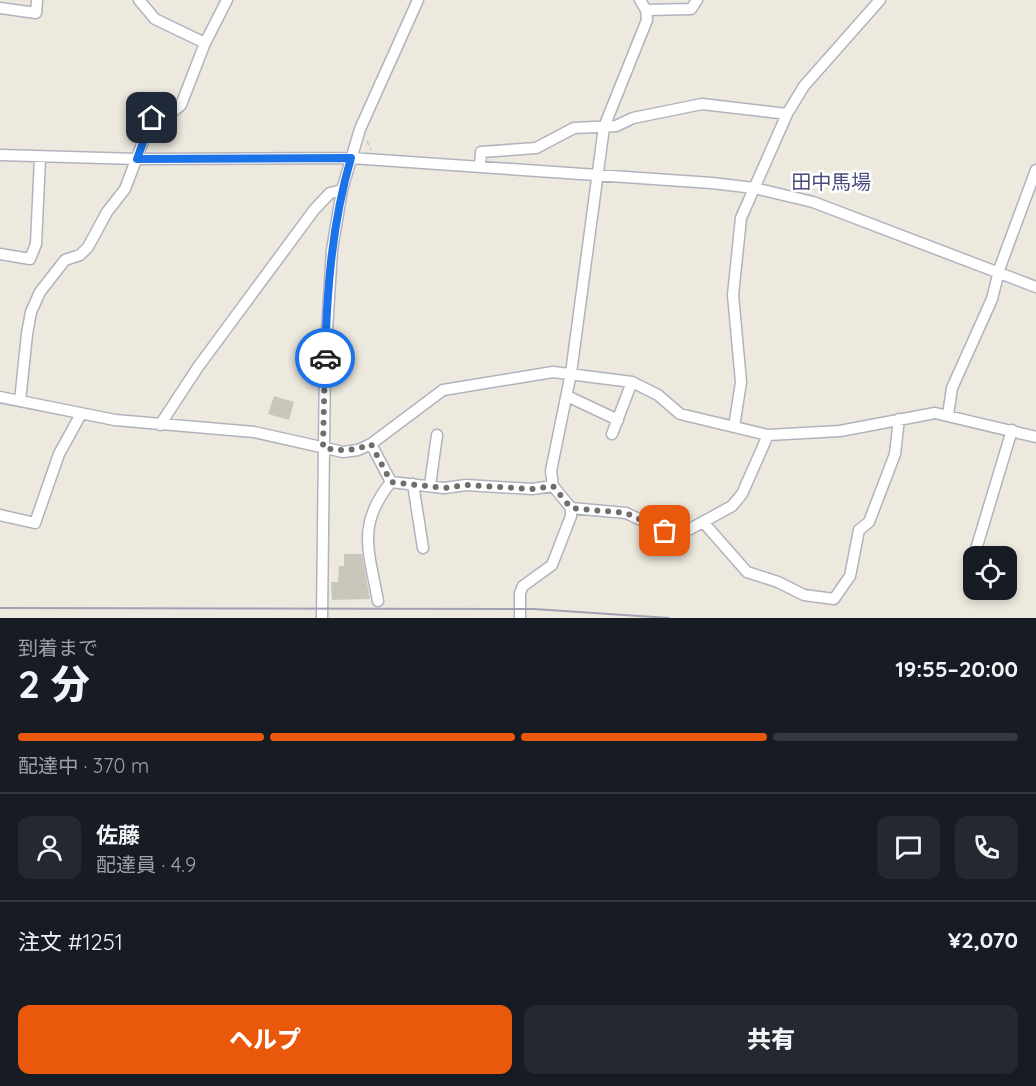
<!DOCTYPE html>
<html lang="ja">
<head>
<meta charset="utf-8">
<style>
  :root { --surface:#171b24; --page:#242831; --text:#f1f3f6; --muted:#9ea1a6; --line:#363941; --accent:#ea580c }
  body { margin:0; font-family:Quicksand,"Noto Sans JP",sans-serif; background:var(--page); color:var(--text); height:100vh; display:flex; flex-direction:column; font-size:22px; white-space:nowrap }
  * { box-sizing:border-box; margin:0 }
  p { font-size:20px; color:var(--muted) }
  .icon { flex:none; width:33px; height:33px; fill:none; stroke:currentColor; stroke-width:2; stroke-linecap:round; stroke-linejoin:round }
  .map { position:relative; height:618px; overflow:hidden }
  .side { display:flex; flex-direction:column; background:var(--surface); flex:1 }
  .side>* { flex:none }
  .tools { position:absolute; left:963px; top:546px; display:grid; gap:12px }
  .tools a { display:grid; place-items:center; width:54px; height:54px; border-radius:12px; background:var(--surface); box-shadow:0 3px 9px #0003; font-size:30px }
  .pin { position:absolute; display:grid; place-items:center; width:51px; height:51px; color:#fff; margin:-26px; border-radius:12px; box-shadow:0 3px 9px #0006 }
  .courier { position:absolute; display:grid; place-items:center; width:60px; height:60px; margin:-30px; border:4px solid #1a73e8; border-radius:50%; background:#fff; color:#222; box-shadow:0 2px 8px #0007 }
  .summary em { font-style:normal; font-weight:800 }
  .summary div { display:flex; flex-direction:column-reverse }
  .summary { display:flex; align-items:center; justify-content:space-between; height:102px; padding:0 18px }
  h1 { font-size:39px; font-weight:800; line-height:45px }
  .bar { display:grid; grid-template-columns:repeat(4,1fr); gap:9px 6px; align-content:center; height:72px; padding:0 18px }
  .bar i { height:8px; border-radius:4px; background:var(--line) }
  .bar .active { background:var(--accent) }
  .bar p { grid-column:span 4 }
  .line { display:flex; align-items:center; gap:15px; padding:0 18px; border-top:2px solid var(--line) }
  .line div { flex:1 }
  .round { display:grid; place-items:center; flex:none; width:63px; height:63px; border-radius:12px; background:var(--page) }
  .action { display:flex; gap:12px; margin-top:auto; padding:12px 18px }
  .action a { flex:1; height:69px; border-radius:12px; background:var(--accent); color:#fff; font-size:24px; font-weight:800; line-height:69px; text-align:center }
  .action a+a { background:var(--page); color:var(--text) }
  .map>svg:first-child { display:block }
  .building { fill:#c9c7bc }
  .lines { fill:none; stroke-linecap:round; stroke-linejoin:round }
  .minor-casing { stroke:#b2b2bf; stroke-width:13 }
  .path { stroke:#c8c8c8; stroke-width:1.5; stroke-dasharray:4.5 3; stroke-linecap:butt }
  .minor { stroke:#fff; stroke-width:10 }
  .rail { stroke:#a1a0b6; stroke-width:2 }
  .done { stroke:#706e6a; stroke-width:6; stroke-dasharray:0 10.8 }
  .route { stroke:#1a73e8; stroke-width:8 }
  .labels { text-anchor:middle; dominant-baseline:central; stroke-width:5; stroke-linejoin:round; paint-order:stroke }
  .quarter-label { font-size:20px; fill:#4b4c7d; stroke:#fff }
</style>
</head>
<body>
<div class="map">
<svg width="1036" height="618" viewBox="0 0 1036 618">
  <rect width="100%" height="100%" fill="#ede9de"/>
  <!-- building -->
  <path class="building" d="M274,396l20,6 -5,18 -21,-6z
    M344,554h18l8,45 -38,1 -1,-18h7l1,-16h5z"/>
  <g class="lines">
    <defs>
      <path id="minor" d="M139,0l16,19 50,24
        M0,8l36,5 1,-13
        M646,10l45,-1 6,-9
        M0,155l137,4 214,-1 361,25 42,5 59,14 223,85
        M480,166l1,-14 55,-4 38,-20 42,-2 17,-8 69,-14 85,10
        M0,254l30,5 6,-15 4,-86
        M567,396l51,24
        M0,397l115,23 139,12 89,20 15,-2 13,-6 72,-54 110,-18 79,10 26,13 22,19 88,21 72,-4 95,-18 101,24
        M20,401l7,-67 4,-22 9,-20 25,-32 15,-5 8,-8 19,-35 18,-23 27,-71 23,-8 6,-5 24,-62 22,-43
        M948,415l4,-27 40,-89 8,-32 36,-97
        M160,425l38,-58 116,-157 16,-17 12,-3
        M734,427l7,-45 -8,-87 8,-77 46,-104 17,-28 76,-86
        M612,434l20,-52
        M371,444l20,38 53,6 22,-3 66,4 21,-3
        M413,484l10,64
        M430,485l7,-50
        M571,508l55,5 39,18 25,-2 42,-23 10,-12 26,-59
        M0,515l35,8 24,-69 22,-40
        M704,523l43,49 31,10 26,13 30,4 16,-23 9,-46 10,-8 26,-68 4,-35
        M974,556l38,-126
        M378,601c-9,-50 -22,-76 13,-119
        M322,618l3,-256 7,-112 10,-60 18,-61 58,-129
        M520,618v-25l3,-7 29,-21 19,-49v-8l-18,-22 -2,-15 20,-98 33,-246 43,-107 -1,-10 -6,-10"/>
    </defs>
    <!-- minor casing -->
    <use href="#minor" class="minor-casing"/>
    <!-- path -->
    <path class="path" d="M367,141l4,9"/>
    <!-- minor -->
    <use href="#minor" class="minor"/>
    <!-- rail -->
    <path class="rail" d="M0,608l534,1 135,9"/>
  </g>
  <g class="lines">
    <!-- done -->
    <path class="done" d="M325,358l-2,90c19,3 31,3 48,-4l20,38 53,6 22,-3 66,4 21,-3 18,22 55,5 39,18"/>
    <!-- route -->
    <path class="route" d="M152,118l-15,41 214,-1c-19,65 -24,131 -26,200"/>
  </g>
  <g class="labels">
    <!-- quarter labels -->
    <g class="quarter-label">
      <text x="831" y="181">田中馬場</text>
    </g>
  </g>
</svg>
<div class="tools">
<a><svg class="icon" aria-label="locate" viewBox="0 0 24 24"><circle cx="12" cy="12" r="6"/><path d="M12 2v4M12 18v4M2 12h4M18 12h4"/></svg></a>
</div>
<div class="pin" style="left:665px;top:531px;background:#ea580c"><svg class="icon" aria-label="bag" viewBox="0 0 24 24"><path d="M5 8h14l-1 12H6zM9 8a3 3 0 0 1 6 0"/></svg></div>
<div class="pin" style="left:152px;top:118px;background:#1f2937"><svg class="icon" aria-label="home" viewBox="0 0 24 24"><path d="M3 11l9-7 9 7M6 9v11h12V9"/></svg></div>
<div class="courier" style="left:325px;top:358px"><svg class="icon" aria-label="car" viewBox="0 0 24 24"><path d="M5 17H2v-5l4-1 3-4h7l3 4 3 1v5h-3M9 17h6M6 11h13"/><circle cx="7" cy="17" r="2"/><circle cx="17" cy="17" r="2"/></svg></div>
</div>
<section class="side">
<div class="summary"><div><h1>2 分</h1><p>到着まで</p></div><em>19:55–20:00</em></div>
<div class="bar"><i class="active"></i><i class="active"></i><i class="active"></i><i></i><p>配達中 · 370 m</p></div>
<div class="line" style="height:108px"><a class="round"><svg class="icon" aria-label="person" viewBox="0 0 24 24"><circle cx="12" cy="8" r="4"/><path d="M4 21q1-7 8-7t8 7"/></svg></a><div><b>佐藤</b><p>配達員 · 4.9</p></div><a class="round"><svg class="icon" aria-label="chat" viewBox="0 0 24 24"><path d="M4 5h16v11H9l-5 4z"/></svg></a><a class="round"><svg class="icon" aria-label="phone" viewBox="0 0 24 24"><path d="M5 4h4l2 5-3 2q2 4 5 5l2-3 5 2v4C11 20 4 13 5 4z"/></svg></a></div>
<div class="line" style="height:78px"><div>注文 #1251</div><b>¥2,070</b></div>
<div class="action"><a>ヘルプ</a><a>共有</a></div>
</section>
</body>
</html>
